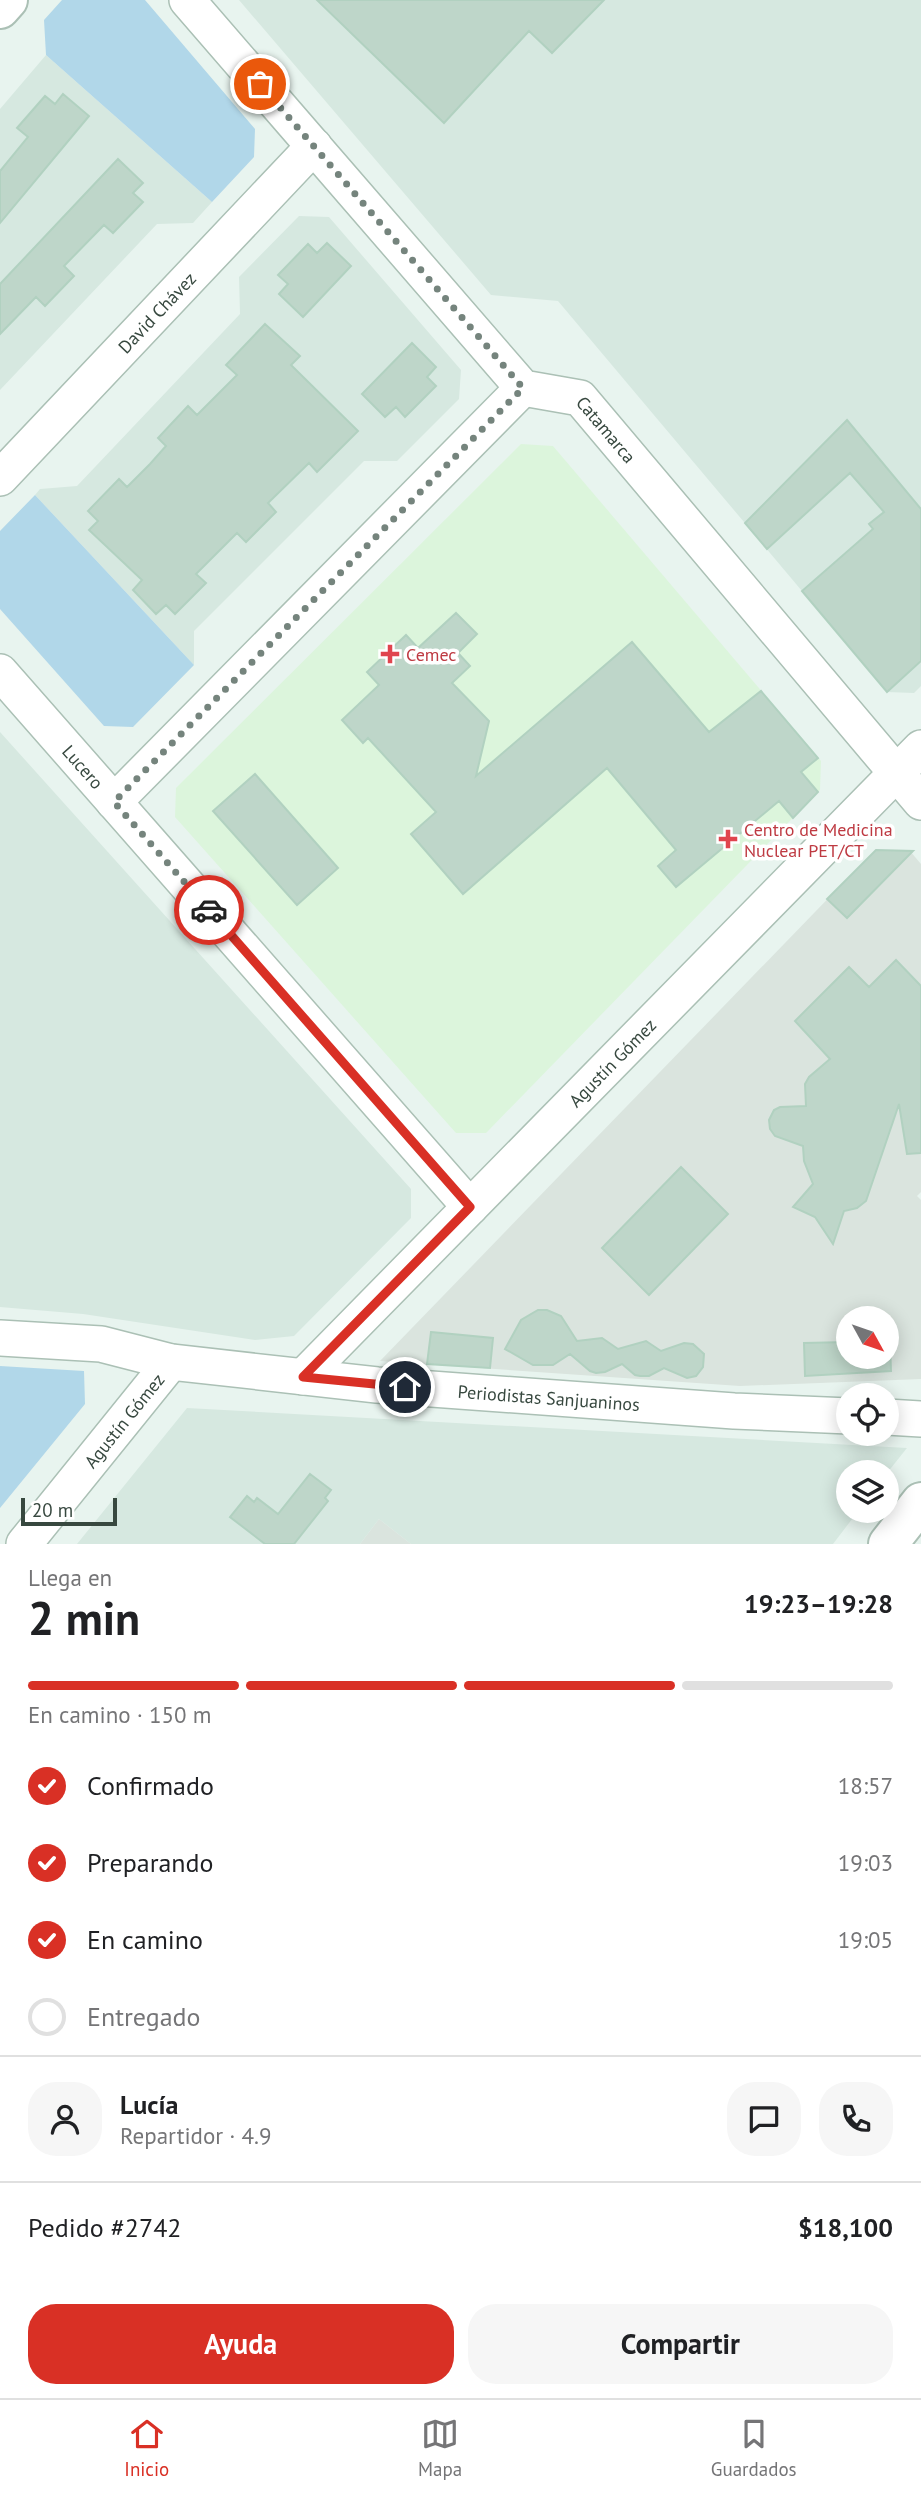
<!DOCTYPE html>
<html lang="es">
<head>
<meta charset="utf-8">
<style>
  :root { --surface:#fff; --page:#f6f6f6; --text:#202124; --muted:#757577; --line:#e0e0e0; --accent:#d93025 }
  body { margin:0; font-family:"PT Sans",sans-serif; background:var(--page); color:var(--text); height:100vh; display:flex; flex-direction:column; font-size:26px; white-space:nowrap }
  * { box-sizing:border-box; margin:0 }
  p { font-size:23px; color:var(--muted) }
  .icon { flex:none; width:38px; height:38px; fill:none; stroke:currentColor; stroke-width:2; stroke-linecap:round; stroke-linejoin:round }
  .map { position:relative; height:1544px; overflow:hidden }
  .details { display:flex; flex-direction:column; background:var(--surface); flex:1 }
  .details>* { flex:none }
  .needle { width:46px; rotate:130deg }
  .controls { position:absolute; left:836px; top:1306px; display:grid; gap:14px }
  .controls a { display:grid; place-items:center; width:63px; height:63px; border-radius:50%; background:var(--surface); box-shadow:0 4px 18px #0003; font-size:35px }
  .scale { position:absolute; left:21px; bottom:18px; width:96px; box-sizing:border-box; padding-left:7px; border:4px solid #37483f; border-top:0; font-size:19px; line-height:24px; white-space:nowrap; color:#37483f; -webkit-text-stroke:5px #fff; paint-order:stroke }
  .pin { position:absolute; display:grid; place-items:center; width:60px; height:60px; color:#fff; margin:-30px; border:4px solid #fff; border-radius:50%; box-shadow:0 2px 7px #0007 }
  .courier { position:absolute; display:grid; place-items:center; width:70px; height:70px; margin:-35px; border:5px solid #d93025; border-radius:50%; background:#fff; color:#222; box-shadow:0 2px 9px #0007 }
  .headline em { font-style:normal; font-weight:700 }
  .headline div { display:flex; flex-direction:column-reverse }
  .headline { display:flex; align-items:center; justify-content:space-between; height:119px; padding:0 28px }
  h1 { font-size:46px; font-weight:700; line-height:52px }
  .bar { display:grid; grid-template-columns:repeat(4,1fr); gap:10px 7px; align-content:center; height:84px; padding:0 28px }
  .bar i { height:9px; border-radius:5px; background:var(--line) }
  .bar .current { background:var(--accent) }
  .bar p { grid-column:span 4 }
  .line { display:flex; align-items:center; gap:18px; padding:0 28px; border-top:2px solid var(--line) }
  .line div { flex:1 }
  .round { display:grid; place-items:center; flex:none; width:74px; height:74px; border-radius:28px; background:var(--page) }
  ol { padding:0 28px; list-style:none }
  li { display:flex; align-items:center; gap:21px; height:77px }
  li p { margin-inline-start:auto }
  li .icon { padding:7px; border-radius:50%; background:var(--accent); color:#fff; stroke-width:4 }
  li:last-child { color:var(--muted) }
  li i { width:38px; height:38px; border:4px solid var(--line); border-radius:50% }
  .button { display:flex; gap:14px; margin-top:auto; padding:14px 28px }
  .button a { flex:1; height:80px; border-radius:28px; background:var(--accent); color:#fff; font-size:28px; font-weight:700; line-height:80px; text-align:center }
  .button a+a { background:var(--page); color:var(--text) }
  .tab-bar { display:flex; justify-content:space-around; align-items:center; height:98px; border-top:2px solid var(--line); background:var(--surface); font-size:19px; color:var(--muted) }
  .tab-bar a { display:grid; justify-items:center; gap:4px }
  .tab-bar .current { color:var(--accent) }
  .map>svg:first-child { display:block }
  .residential { fill:#d6e8e0 }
  .industrial { fill:#dae4de; fill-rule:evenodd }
  .medical { fill:#dcf5dc }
  .green { fill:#b1d7e9 }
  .building { fill:#bed6c9; stroke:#b1d1c0; stroke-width:2 }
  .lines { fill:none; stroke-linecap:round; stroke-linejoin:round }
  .minor-casing { stroke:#abc0b5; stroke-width:38 }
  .tertiary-casing { stroke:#abc0b5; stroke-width:42 }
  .minor { stroke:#fff; stroke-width:35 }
  .tertiary { stroke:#fff; stroke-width:38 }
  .done { stroke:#75847d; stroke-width:7; stroke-dasharray:0 12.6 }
  .route { stroke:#d93025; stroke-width:9 }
  .health-dot { fill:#e0444e; stroke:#fff; stroke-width:2.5 }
  .labels { text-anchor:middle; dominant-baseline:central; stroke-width:7; stroke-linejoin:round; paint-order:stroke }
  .street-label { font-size:18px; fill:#37483f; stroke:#fff }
  .health-label { font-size:18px; fill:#be3a42; stroke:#fff; text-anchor:start }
</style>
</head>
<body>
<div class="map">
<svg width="921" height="1544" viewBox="0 0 921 1544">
  <rect width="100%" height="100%" fill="#e8f4ef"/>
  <!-- residential -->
  <path class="residential" d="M239,0h682v686l-7,7 -27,-1 -329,-391 -67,-6z
    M46,55l166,147 -19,21 -36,1 -157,166v-281z
    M299,216l30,1 132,153 -2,29 -62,62h-33l-170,170v34l-159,-170 5,-6 37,-3 163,-172 -1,-37z
    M0,732l411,457v29l-117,118 -39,4 -172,-26 -83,-7z
    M187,1408l720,40 -20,25 -38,-1v38h10l-26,34h-422l-32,-25 -19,25h-283z"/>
  <!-- industrial -->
  <path class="industrial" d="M875,850l35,1 11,13v328l-4,4 4,4v179l-181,7 -360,-25zM849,1318h38v38h-38z
    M379,1519l32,25h-51z"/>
  <!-- medical -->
  <path class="medical" d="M521,444l32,2 268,315 -1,29 -334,343h-30l-281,-316 1,-29z"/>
  <!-- green -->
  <path class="green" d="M62,0h83l110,129 -1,28 -42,45 -166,-147 -2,-35z
    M35,495l159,170 -61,62 -29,-1 -104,-117v-78z
    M0,1366l84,5 1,33 -85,104z"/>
  <!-- building -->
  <path class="building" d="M317,0h287l-52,53 -23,-22 -85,92z
    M63,94l26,22 -89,107v-52l28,-34 -11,-9 28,-32 10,8z
    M118,159l25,24 -10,10 10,9 -30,31 -9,-8 -40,41 10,10 -29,30 -9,-9 -36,37v-50z
    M327,243l24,23 -48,51 -24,-23 9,-10 -10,-9 30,-31 9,9z
    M265,324l35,32 -9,9 67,66 -41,41 -8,-9 -41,40 8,9 -30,30 -9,-9 -41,41 10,9 -31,31 -9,-9 -10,9 -23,-24 9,-10 -53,-50 9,-9 -10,-10 31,-32 8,8 23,-23 16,-18 -8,-8 30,-32 9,9 40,-40 -11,-10z
    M412,343l24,24 -9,10 9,9 -31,31 -9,-10 -11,10 -23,-23z
    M847,420l74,89v152l-34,31 -85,-101 71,-62 -4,-5 15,-12 -34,-39 -83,76 -22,-26z
    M456,613l21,21 -19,19 12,13 -18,17 37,38 -13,55 156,-134 77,90 52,-41 57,67 -17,14 17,20 -25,26 -14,-17 -103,86 -18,-21 18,-16 -69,-82 -144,126 -52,-60 25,-22 -68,-74 -5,5 -21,-23 37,-35 -12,-13 39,-37 12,13z
    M255,774l83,94 -41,37 -84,-94z
    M876,850l37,1 -66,67 -20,-19z
    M896,960l25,26v167l-14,1 -8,-50 -33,97 -9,7 -13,3 -11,33 -18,-27 -22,-10 20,-23 -9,-23 -1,-15 -28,-10 -5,-7 -1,-9 5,-10 6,-3 26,-1 -1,-22 4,-7 21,-18 -35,-38 54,-54 20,20z
    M681,1167l47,47 -79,81 -47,-47z
    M538,1310h9l14,6 16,25 25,-3 16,11 28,-8 15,10 23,-8 9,1 11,10 -1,13 -7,9 -9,2 -23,-10 -15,8h-9l-5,-1 -13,-11 -17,8 -9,1 -6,-2 -20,-17 -17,11h-20l-28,-16 16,-29z
    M431,1332l62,6 -3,30 -63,-4z
    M848,1342l1,14h38v-12h3l1,27 -86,5 -1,-33z
    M310,1474l21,16 -6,8 3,3 -34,43h-29l-35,-27 17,-21 7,6 3,-4 21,16z"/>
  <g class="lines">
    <defs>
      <g id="minor">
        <path id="s1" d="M187,0l336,388 57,10 341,404"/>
        <path id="s2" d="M0,478l314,-332"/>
        <path id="s3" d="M0,672l470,535"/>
        <path d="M114,802l409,-414"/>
        <path id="s4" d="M0,1338l101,6 70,18 206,23 357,26 115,5"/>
        <path id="s5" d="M303,1377l618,-629"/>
        <path d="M887,1417l34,2"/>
        <path id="s6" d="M24,1544l147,-182"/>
      </g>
      <path id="tertiary" d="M0,9l8,-9
        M888,1544l33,-42"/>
    </defs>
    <!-- minor casing -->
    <use href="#minor" class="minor-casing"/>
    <!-- tertiary casing -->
    <use href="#tertiary" class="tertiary-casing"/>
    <!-- minor -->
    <use href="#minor" class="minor"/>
    <!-- tertiary -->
    <use href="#tertiary" class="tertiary"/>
  </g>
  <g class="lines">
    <!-- done -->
    <path class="done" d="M209,910l-95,-108 409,-414 -263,-304"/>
    <!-- route -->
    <path class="route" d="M209,910l261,297 -167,170 102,10"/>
  </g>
  <!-- markers -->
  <g class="health-dot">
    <path d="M386.5 643.5h7v7h7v7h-7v7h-7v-7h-7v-7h7z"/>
    <path d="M724.5 828.5h7v7h7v7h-7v7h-7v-7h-7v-7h7z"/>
  </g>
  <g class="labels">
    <!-- street labels -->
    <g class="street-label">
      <text stroke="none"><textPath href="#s2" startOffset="228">David Chávez</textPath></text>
      <text stroke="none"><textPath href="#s1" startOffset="612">Catamarca</textPath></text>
      <text stroke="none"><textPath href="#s3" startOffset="126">Lucero</textPath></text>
      <text stroke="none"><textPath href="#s5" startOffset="441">Agustín Gómez</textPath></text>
      <text stroke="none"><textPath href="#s4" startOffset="553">Periodistas Sanjuaninos</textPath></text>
      <text stroke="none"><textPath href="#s6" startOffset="159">Agustín Gómez</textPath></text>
    </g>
    <!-- health labels -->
    <g class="health-label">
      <text x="406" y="654">Cemec</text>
      <text x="744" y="829">Centro de Medicina<tspan x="744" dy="21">Nuclear PET/CT</tspan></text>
    </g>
  </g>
</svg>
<div class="controls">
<a><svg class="needle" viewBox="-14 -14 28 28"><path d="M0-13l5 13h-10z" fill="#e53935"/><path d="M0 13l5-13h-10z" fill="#757577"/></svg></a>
<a><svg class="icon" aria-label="locate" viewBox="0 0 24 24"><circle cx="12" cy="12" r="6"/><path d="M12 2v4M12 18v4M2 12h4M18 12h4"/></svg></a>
<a><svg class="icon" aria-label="layers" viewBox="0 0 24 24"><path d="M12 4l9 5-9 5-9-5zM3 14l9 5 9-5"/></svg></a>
</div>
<div class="scale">20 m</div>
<div class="pin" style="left:260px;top:84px;background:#ea580c"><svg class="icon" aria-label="bag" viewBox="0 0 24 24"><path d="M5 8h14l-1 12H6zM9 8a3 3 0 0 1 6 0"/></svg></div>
<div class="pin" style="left:405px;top:1387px;background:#1f2937"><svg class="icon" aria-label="home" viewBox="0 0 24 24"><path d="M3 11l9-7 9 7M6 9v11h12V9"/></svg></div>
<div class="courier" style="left:209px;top:910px"><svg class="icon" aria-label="car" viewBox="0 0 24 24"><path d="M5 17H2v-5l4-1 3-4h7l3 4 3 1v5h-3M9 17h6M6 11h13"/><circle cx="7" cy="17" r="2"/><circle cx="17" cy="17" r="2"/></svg></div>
</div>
<section class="details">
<div class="headline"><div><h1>2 min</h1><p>Llega en</p></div><em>19:23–19:28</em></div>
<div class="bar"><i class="current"></i><i class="current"></i><i class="current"></i><i></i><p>En camino · 150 m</p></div>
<ol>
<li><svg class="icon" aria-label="check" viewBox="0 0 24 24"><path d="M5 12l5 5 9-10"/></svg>Confirmado<p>18:57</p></li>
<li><svg class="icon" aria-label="check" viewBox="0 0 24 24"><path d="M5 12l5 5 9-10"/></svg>Preparando<p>19:03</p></li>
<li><svg class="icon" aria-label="check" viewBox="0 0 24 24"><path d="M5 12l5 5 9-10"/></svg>En camino<p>19:05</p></li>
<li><i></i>Entregado</li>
</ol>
<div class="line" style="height:126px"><a class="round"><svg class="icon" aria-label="person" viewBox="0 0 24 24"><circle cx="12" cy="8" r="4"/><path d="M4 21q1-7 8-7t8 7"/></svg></a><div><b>Lucía</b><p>Repartidor · 4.9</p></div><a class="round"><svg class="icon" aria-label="chat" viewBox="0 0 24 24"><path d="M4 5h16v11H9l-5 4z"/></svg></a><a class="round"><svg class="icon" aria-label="phone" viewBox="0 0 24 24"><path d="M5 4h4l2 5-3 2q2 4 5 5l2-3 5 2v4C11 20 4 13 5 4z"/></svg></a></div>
<div class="line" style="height:91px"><div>Pedido #2742</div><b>$18,100</b></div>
<div class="button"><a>Ayuda</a><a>Compartir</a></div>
</section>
<nav class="tab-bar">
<a class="current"><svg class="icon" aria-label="home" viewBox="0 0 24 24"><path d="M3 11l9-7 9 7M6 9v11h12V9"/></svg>Inicio</a>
<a><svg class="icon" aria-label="map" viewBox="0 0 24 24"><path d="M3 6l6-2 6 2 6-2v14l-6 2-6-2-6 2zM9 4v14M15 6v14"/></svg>Mapa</a>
<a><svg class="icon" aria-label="saved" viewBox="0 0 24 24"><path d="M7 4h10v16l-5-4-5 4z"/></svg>Guardados</a>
</nav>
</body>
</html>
